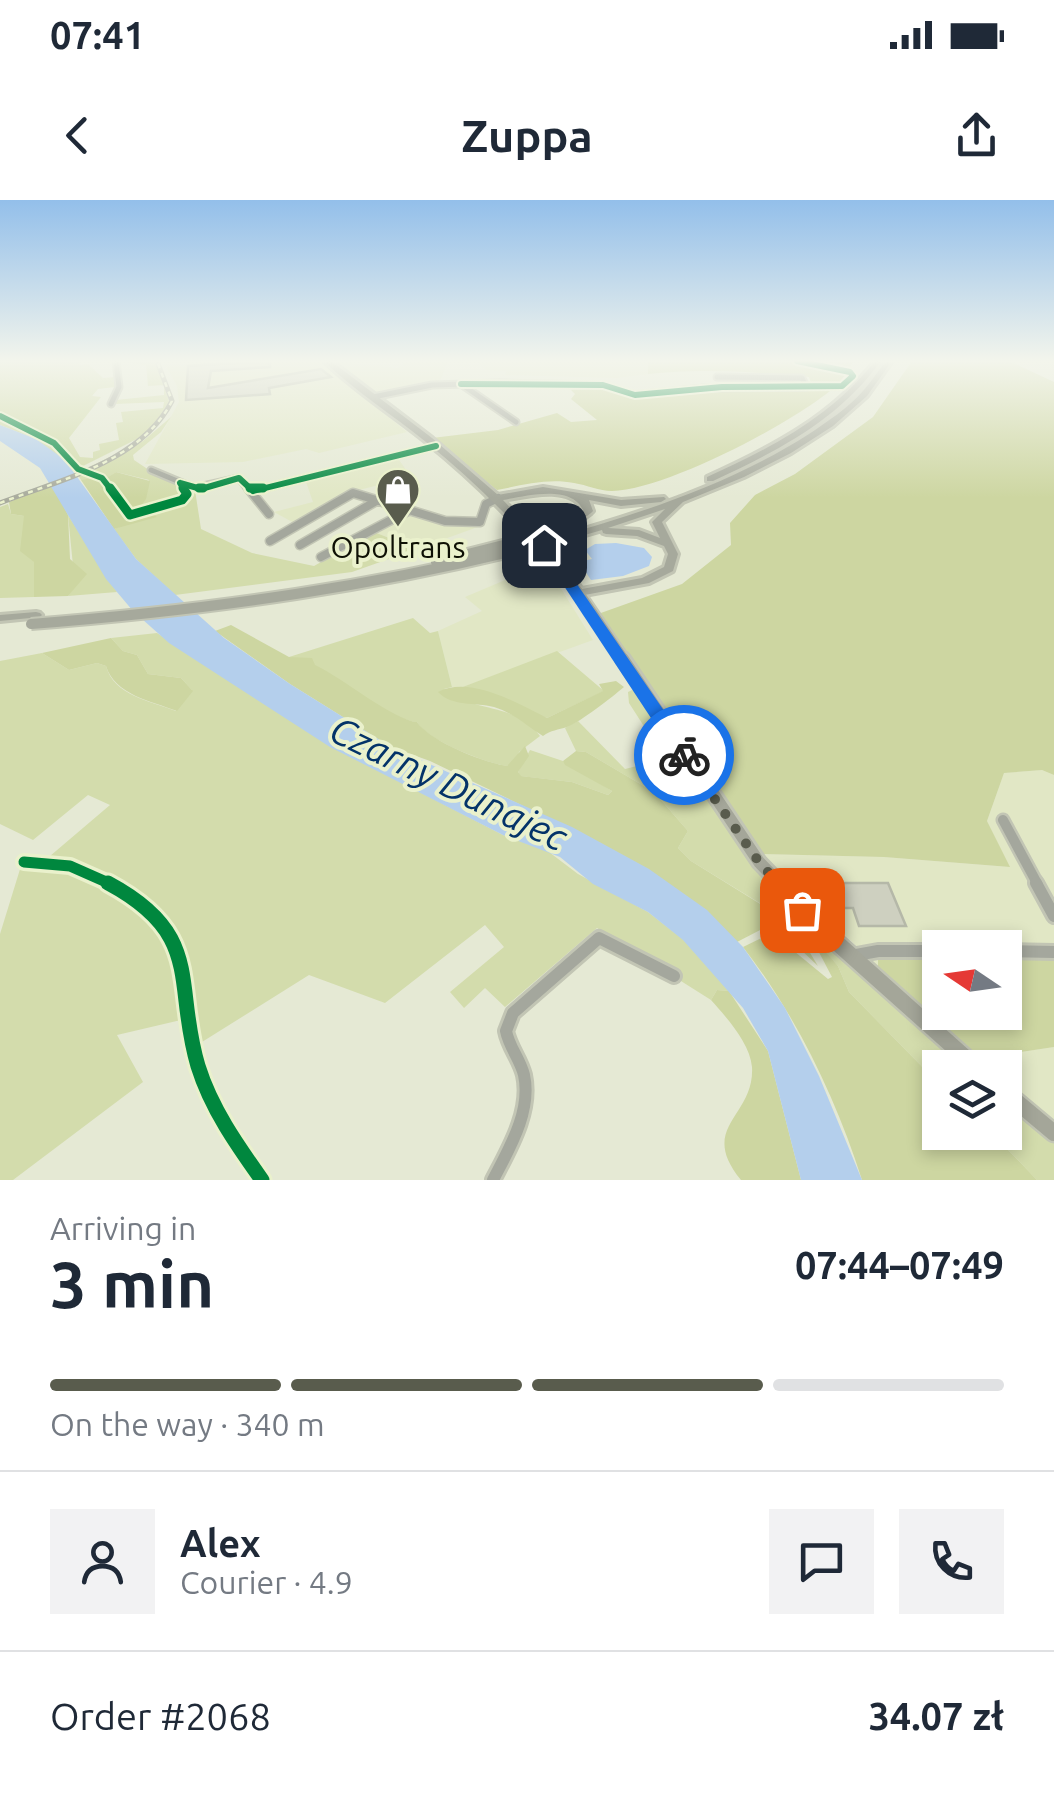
<!DOCTYPE html>
<html lang="en">
<head>
<meta charset="utf-8">
<style>
  :root { --surface:#fff; --page:#f2f2f3; --text:#1f2937; --muted:#747a83; --line:#e0e1e3; --accent:#595c4d }
  body { margin:0; font-family:Ubuntu,sans-serif; background:var(--page); color:var(--text); height:100vh; display:flex; flex-direction:column; font-size:38px; white-space:nowrap }
  * { box-sizing:border-box; margin:0 }
  p { font-size:32px; color:var(--muted) }
  .icon { flex:none; width:55px; height:55px; fill:none; stroke:currentColor; stroke-width:2; stroke-linecap:round; stroke-linejoin:round }
  .map { position:relative; height:980px; overflow:hidden }
  .panel { display:flex; flex-direction:column; background:var(--surface); flex:1 }
  .panel>* { flex:none }
  .needle { width:65px; rotate:283deg }
  .tools { position:absolute; left:922px; top:730px; display:grid; gap:20px }
  .tools a { display:grid; place-items:center; width:100px; height:100px; border-radius:0px; background:var(--surface); box-shadow:0 5px 15px #0003; font-size:50px }
  .pin { position:absolute; display:grid; place-items:center; width:85px; height:85px; color:#fff; margin:-42px; border-radius:20px; box-shadow:0 5px 15px #0006 }
  .courier { position:absolute; display:grid; place-items:center; width:100px; height:100px; margin:-50px; border:8px solid #1a73e8; border-radius:50%; background:#fff; color:#222; box-shadow:0 2px 12px #0007 }
  .summary em { font-style:normal; font-weight:700 }
  .summary div { display:flex; flex-direction:column-reverse }
  .summary { display:flex; align-items:center; justify-content:space-between; height:170px; padding:0 50px }
  h1 { font-size:65px; font-weight:700; line-height:75px }
  .bar { display:grid; grid-template-columns:repeat(4,1fr); gap:15px 10px; align-content:center; height:120px; padding:0 50px }
  .bar i { height:12px; border-radius:8px; background:var(--line) }
  .bar .current { background:var(--accent) }
  .bar p { grid-column:span 4 }
  .line { display:flex; align-items:center; gap:25px; padding:0 50px; border-top:2px solid var(--line) }
  .line div { flex:1 }
  .round { display:grid; place-items:center; flex:none; width:105px; height:105px; border-radius:0px; background:var(--page) }
  .status { display:flex; justify-content:space-between; align-items:center; height:70px; padding:0 50px; background:var(--surface); direction:ltr }
  .status svg { height:28px; fill:currentColor }
  header { display:flex; justify-content:space-between; align-items:center; height:130px; padding:0 50px; background:var(--surface); font-size:45px; font-weight:700 }
  .map>svg:first-child { display:block }
  .built { fill:#e1e7c5 }
  .green { fill:#d3dcac }
  .forest { fill:#cdd6a1 }
  .water { fill:#b4cfec }
  .building { fill:#ced0c0; stroke:#b5b8a8; stroke-width:2.5 }
  .lines { fill:none; stroke-linecap:round; stroke-linejoin:round }
  .street-far3-casing { stroke:#c2c5b4; stroke-width:9 }
  .street-far2-casing { stroke:#c2c5b4; stroke-width:11 }
  .street-far1-casing { stroke:#c2c5b4; stroke-width:15 }
  .street-casing { stroke:#c2c5b4; stroke-width:18 }
  .secondary-far2-casing { stroke:#c2c5b4; stroke-width:14 }
  .secondary-far1-casing { stroke:#c2c5b4; stroke-width:18 }
  .secondary-casing { stroke:#c2c5b4; stroke-width:21 }
  .primary-casing { stroke:#c2c5b4; stroke-width:6 }
  .street-far3 { stroke:#a4a79d; stroke-width:5 }
  .street-far2 { stroke:#a4a79d; stroke-width:8 }
  .street-far1 { stroke:#a4a79d; stroke-width:10 }
  .street { stroke:#a4a79d; stroke-width:12 }
  .secondary-far2 { stroke:#a4a699; stroke-width:10 }
  .secondary-far1 { stroke:#a4a699; stroke-width:12 }
  .secondary { stroke:#a4a699; stroke-width:16 }
  .primary { fill:#a6a99c; fill-rule:evenodd }
  .rail-casing { stroke:#a9ac9e; stroke-width:5 }
  .rail { stroke:#eaf1cc; stroke-width:2.5; stroke-dasharray:5; stroke-linecap:butt }
  .primary-bridge-casing { stroke:#c2c5b4; stroke-width:14; stroke-linecap:butt }
  .primary-bridge { stroke:#a6a99c; stroke-width:10 }
  .cycleway-far3-casing { stroke:#eaf1cc; stroke-width:10 }
  .cycleway-far2-casing { stroke:#eaf1cc; stroke-width:14 }
  .cycleway-far1-casing { stroke:#eaf1cc; stroke-width:18 }
  .cycleway-casing { stroke:#eaf1cc; stroke-width:21 }
  .cycleway-far3 { stroke:#00873e; stroke-width:6 }
  .cycleway-far2 { stroke:#00873e; stroke-width:9 }
  .cycleway-far1 { stroke:#00873e; stroke-width:11 }
  .cycleway { stroke:#00873e; stroke-width:15 }
  .route { fill:#1a73e8 }
  .done { stroke:#595c4d; stroke-width:10; stroke-dasharray:0 18 }
  .labels { text-anchor:middle; dominant-baseline:central; stroke-width:8; stroke-linejoin:round; paint-order:stroke }
  .far-poi-label { font-size:30px; fill:#0e1004; stroke:#eaf1cc }
  .water-label { font-size:38px; font-style:italic; fill:#043369; stroke:#eaf1cc }
</style>
</head>
<body>
<div class="status"><b>07:41</b><svg viewBox="0 0 49 12"><path d="M0 12V9h3v3zM5 12V6h3v6zM10 12V3h3v9zM15 12V0h3v12zM26 1h20v11H26zM47 4h2v5h-2z"/></svg></div>
<header><svg class="icon" aria-label="back" viewBox="0 0 24 24"><path d="M15 5l-7 7 7 7"/></svg>Zuppa<svg class="icon" aria-label="share" viewBox="0 0 24 24"><path d="M12 15V3M7 8l5-5 5 5M5 13v7h14v-7"/></svg></header>
<div class="map">
<svg width="1054" height="980" viewBox="0 0 1054 980">
  <rect width="100%" height="100%" fill="#e5e9d4"/>
  <!-- built -->
  <path class="built" d="M226,161h95l86,71 -88,21 -13,-4 -63,13 -98,2 34,-62 -2,-16 -11,-20z
    M407,161h41l-8,20 -67,14 -39,-33 64,6z
    M477,161h190l-18,1 -1,12 -31,4 -112,-3 1,-4 -20,-1z
    M397,257l14,20 -68,17 -47,30 -22,-12 39,-10 -8,-23z
    M410,312l31,10 45,2 -69,25 -43,-17z
    M545,363l48,77 -133,48 -8,-1 -14,-56 44,-20 -17,-14z
    M1042,570l12,5v185l-49,-2v-10h-65v9h-58l-4,3v7l-117,-113 123,3 125,10 -22,-46 17,-48z
    M1054,847v75l-49,-43v-11l-13,-1 -11,-9z"/>
  <!-- green -->
  <path class="green" d="M0,161h79l1,4 8,-1 15,14 12,-1v10l-17,2 -6,7 9,1 -32,41 11,19 13,1v-6l7,-2 -1,-6 20,-4 -3,-17 7,-1 -2,-10 42,-4 1,-6 -50,2 2,-4 48,-5v-10l-16,1 -2,-21 -28,-4h38l14,43 -25,31 -72,36 -37,-32 -36,-14z
    M171,217l-10,15 -28,23 1,5 24,16 37,14 6,39 51,24 62,13 60,-34 43,17 -65,23 -177,23 -39,-36 -22,-30 55,-22 -17,-2 -17,5 14,-30 -33,-8 -14,10 -21,-2 -4,-7 66,-32z
    M8,304l3,10 13,2 10,46v35l-34,1v-91z
    M68,315l49,77 -49,4 7,-10z
    M413,418l17,15 8,-2 14,56 -8,2c29,24 71,13 96,47l-21,16 -2,8 -10,6c-22,-3 -80,-26 -90,-44 -30,-2 -87,-55 -128,-65z
    M157,433l168,110 178,92 42,14 33,25 70,38 36,28 45,51 -12,-1 -6,10 -114,-72 -92,79 -20,-19 -21,20 -14,-16 54,-45 -19,-22 -100,78 -76,-28 -107,67 -4,-26 -81,19 26,47 -130,98h-13v-246l21,-68 22,-4 67,-57 -22,-10 -55,45 -33,-16v-163l42,-8 27,17 28,-7 9,3c8,30 45,35 70,45l16,-21 -11,-12 -33,-4 -11,-19 -14,-4 -12,-13z
    M557,451l47,40 -57,27 -62,-26 -25,-4z
    M634,489l103,154 54,67 -15,3 -85,-52 -13,-13 10,-17 -34,-39 -68,-40 -10,-1 -11,-23 13,-7 47,48 40,-10 -36,-56 -1,-11z
    M530,550l33,11 49,30 -4,4 -36,-13 -52,-6 -2,-4z
    M802,719l22,25 143,123 -27,1v17l-91,-93 -11,-26 -38,-43z
    M1005,901l49,40v39h-17l-45,-47 13,-1z"/>
  <!-- forest -->
  <path class="forest" d="M854,161c-6,8 -10,18 -18,25 -41,36 -170,104 -224,105 -13,0 -25,-6 -38,-8 -26,-5 -51,2 -77,7l-65,-52 66,-8 59,-17 14,9 26,-2 -26,-21 4,-5 -4,-4c18,-11 36,-2 54,5l188,-7 -4,-11c-54,-5 -107,-9 -161,-3v-12z
    M912,161h97l45,21v393l-12,-5 -38,3 -17,48 23,46 -126,-10 -123,-3 -163,-240 84,-30 49,-39 -1,-22 25,-28 40,-21 78,-57z
    M116,272l34,9 -4,18 -9,12 23,-9 15,2 -26,8 8,5 -43,12 -33,-49 18,-3 3,4z
    M53,285l15,30 2,44 17,15 -19,22 -34,1v-35l-14,-11 4,-35 -13,-2 -2,-12z
    M231,425l58,32 23,1 3,7c28,13 78,55 102,57 13,19 65,40 90,44l18,-20 4,10 -11,16 3,4 51,6 36,13 4,-4 -47,-26 -2,-4 13,-10 10,1 68,40 34,39 -10,17 13,13 84,52h11l32,53 -37,-35 -13,-5 -31,16 -135,-98 -172,-83 -39,-14 -101,-63 -75,-53z
    M111,438l12,13 14,4 11,19 33,4 12,13 -16,20c-26,-10 -62,-16 -71,-45l-9,-3 -28,7 -27,-17z
    M616,481l8,6c-12,10 -42,34 -57,40 -9,3 -16,3 -24,9 -15,-9 -29,-23 -49,-29 -19,-5 -42,0 -56,-15 32,-17 81,12 109,26l56,-27 -4,-7z
    M772,733l56,46 4,-2 -21,-40 4,2 23,27 11,26 91,93v47l52,1 45,47h-175c-26,-82 -66,-165 -119,-233z
    M882,757h58v55h65v-54l49,2v87l-73,11 -103,-91v-7z
    M717,790l12,1 39,60 33,129h-60c-44,-54 14,-63 11,-113 -2,-24 -26,-50 -41,-67z"/>
  <!-- water -->
  <path class="water" d="M0,225l36,14 29,21 71,99 88,79 66,46 101,63 181,80 77,42 58,41 36,37 42,61 34,68 43,104h-61l-33,-129 -25,-43 -60,-68 -35,-28 -55,-28 -33,-27 -57,-22 -173,-88 -161,-104 -36,-32 -27,-32 -66,-111 -40,-27z
    M616,343l28,5 8,9 -3,9 -26,10 -32,4 -12,-18 13,-3 -7,-9 10,-6z"/>
  <!-- building -->
  <path class="building" d="M270,161v6l-59,4 -3,17 113,-19 10,8 -62,11 1,6 -84,6 2,-34z
    M832,683h56l18,43h-47l-6,-18h-12z"/>
  <g class="lines">
    <defs>
      <path id="street-far3" d="M717,177l85,1 4,9
        M461,184l55,38
        M373,197l59,-12 67,-2 104,2 32,10 69,-7 102,-1
        M111,204l8,-17 -3,-26
        M151,270l43,18 45,-10 11,13
        M253,291l183,-45"/>
      <path id="street-far2" d="M248,288l21,26
        M253,291l10,-3
        M270,341l83,-48 92,28 35,1 6,-18 12,-6
        M300,345l78,-45
        M321,357l89,-47"/>
      <path id="street-far1" d="M1003,620l35,65
        M24,662l46,4 43,19"/>
      <path id="street" d="M108,683c97,52 65,100 90,183 13,42 39,79 64,114
        M1036,683l18,33
        M1005,751l49,1
        M851,756l27,-5h62
        M493,980c16,-31 39,-69 31,-105 -4,-16 -15,-28 -18,-44l7,-18 86,-75 75,38"/>
      <path id="secondary-far2" d="M579,393l46,68"/>
      <path id="secondary-far1" d="M623,459l136,203 22,23"/>
      <path id="secondary" d="M778,683l39,42 160,143
        M1005,892l49,41"/>
      <path id="primary" d="M324,161h7l101,77 66,57 45,-8 78,13 43,-3 2,2 -5,3 -40,4 -32,-6 4,11 -2,2 -27,20 -3,-1v-4l22,-18c-12,-26 -57,-14 -80,-10l53,56 26,33 60,-11 22,-11 4,-13 -4,-8 -27,-10 -31,-2 -3,-1 -1,-3 -45,13 -5,-3 1,-2c89,-25 178,-54 256,-104 18,-12 39,-26 54,-43 8,-9 15,-20 23,-30h6l-25,35 -34,30 -42,27 -47,24 -61,25 -21,20 16,32 -5,17 -24,12 -70,13 -4,-1c-44,-57 -93,-108 -149,-153 -33,-27 -73,-52 -102,-81zM665,309l-13,13 8,16 -21,-8 -31,-2z
        M875,161h6c-44,60 -102,89 -168,120h-6v-4c64,-29 124,-60 168,-116z
        M36,412l4,1 2,2 -2,2 -40,4v-6z"/>
    </defs>
    <!-- street-far3 casing -->
    <use href="#street-far3" class="street-far3-casing"/>
    <!-- street-far2 casing -->
    <use href="#street-far2" class="street-far2-casing"/>
    <!-- street-far1 casing -->
    <use href="#street-far1" class="street-far1-casing"/>
    <!-- street casing -->
    <use href="#street" class="street-casing"/>
    <!-- secondary-far2 casing -->
    <use href="#secondary-far2" class="secondary-far2-casing"/>
    <!-- secondary-far1 casing -->
    <use href="#secondary-far1" class="secondary-far1-casing"/>
    <!-- secondary casing -->
    <use href="#secondary" class="secondary-casing"/>
    <!-- primary casing -->
    <use href="#primary" class="primary-casing"/>
    <!-- street-far3 -->
    <use href="#street-far3" class="street-far3"/>
    <!-- street-far2 -->
    <use href="#street-far2" class="street-far2"/>
    <!-- street-far1 -->
    <use href="#street-far1" class="street-far1"/>
    <!-- street -->
    <use href="#street" class="street"/>
    <!-- secondary-far2 -->
    <use href="#secondary-far2" class="secondary-far2"/>
    <!-- secondary-far1 -->
    <use href="#secondary-far1" class="secondary-far1"/>
    <!-- secondary -->
    <use href="#secondary" class="secondary"/>
    <!-- primary -->
    <use href="#primary" class="primary"/>
    <defs>
      <path id="rail" d="M0,303c59,-23 141,-41 172,-102l-15,-40"/>
    </defs>
    <!-- rail casing -->
    <use href="#rail" class="rail-casing"/>
    <!-- rail -->
    <use href="#rail" class="rail"/>
    <defs>
      <path id="primary-bridge" d="M436,362l111,-28
        M31,424c178,-14 353,-38 526,-84"/>
    </defs>
    <!-- primary-bridge casing -->
    <use href="#primary-bridge" class="primary-bridge-casing"/>
    <!-- primary-bridge -->
    <use href="#primary-bridge" class="primary-bridge"/>
    <defs>
      <path id="cycleway-far3" d="M461,184l142,1 32,10 87,-8 120,-1 11,-10 -3,-4 -53,-11
        M0,216l54,27 24,26 24,9 10,13
        M180,283l5,8
        M180,283l21,6 38,-11 14,13
        M253,291l183,-45"/>
      <path id="cycleway-far2" d="M110,288l20,27 52,-15 5,-6 -4,-6
        M199,288h4
        M250,288h13"/>
      <path id="cycleway-far1" d="M24,662l46,4 43,19"/>
      <path id="cycleway" d="M108,683c97,52 65,100 90,183 13,42 39,79 64,114"/>
    </defs>
    <!-- cycleway-far3 casing -->
    <use href="#cycleway-far3" class="cycleway-far3-casing"/>
    <!-- cycleway-far2 casing -->
    <use href="#cycleway-far2" class="cycleway-far2-casing"/>
    <!-- cycleway-far1 casing -->
    <use href="#cycleway-far1" class="cycleway-far1-casing"/>
    <!-- cycleway casing -->
    <use href="#cycleway" class="cycleway-casing"/>
    <!-- cycleway-far3 -->
    <use href="#cycleway-far3" class="cycleway-far3"/>
    <!-- cycleway-far2 -->
    <use href="#cycleway-far2" class="cycleway-far2"/>
    <!-- cycleway-far1 -->
    <use href="#cycleway-far1" class="cycleway-far1"/>
    <!-- cycleway -->
    <use href="#cycleway" class="cycleway"/>
  </g>
  <!-- sky -->
  <linearGradient id="sky" x2="0" y2="1"><stop stop-color="#93bfea"/><stop offset="0.54" stop-color="#f3f5ec"/><stop offset="1" stop-color="#f3f5ec" stop-opacity="0"/></linearGradient>
  <rect width="1054" height="298" fill="url(#sky)"/>
  <!-- route -->
  <path class="route" d="M544,341l4,1 143,208v9h-13l-141,-214z"/>
  <g class="lines">
    <!-- done -->
    <path class="done" d="M684,555l75,107 43,48"/>
  </g>
  <!-- icons -->
  <defs>
    <symbol id="shop-pin" viewBox="-11 -11 22 30"><path d="M0 17L-7.5 6A9.5 9.5 0 1 1 7.5 6Z" fill="#595c4d" stroke="#eaf1cc"/><path d="M-5-2.5h2.3a2.7 3.5 0 0 1 5.4 0H5L5.5 6h-11ZM-1.5-2.5h3a1.5 2.3 0 0 0-3 0Z" fill="#fff"/></symbol>
  </defs>
  <g fill-rule="evenodd">
    <use href="#shop-pin" x="373" y="265" width="50" height="68"/>
  </g>
  <g class="labels">
    <!-- far-poi labels -->
    <g class="far-poi-label">
      <text x="398" y="347">Opoltrans</text>
    </g>
    <!-- water labels -->
    <g class="water-label">
      <text transform="translate(449 583) rotate(26)">Czarny Dunajec</text>
    </g>
  </g>
</svg>
<div class="tools">
<a><svg class="needle" viewBox="-14 -14 28 28"><path d="M0-13l5 13h-10z" fill="#e53935"/><path d="M0 13l5-13h-10z" fill="#747a83"/></svg></a>
<a><svg class="icon" aria-label="layers" viewBox="0 0 24 24"><path d="M12 4l9 5-9 5-9-5zM3 14l9 5 9-5"/></svg></a>
</div>
<div class="pin" style="left:802px;top:710px;background:#ea580c"><svg class="icon" aria-label="bag" viewBox="0 0 24 24"><path d="M5 8h14l-1 12H6zM9 8a3 3 0 0 1 6 0"/></svg></div>
<div class="pin" style="left:544px;top:345px;background:#1f2937"><svg class="icon" aria-label="home" viewBox="0 0 24 24"><path d="M3 11l9-7 9 7M6 9v11h12V9"/></svg></div>
<div class="courier" style="left:684px;top:555px"><svg class="icon" aria-label="bike" viewBox="0 0 24 24"><circle cx="6" cy="16" r="4"/><circle cx="18" cy="16" r="4"/><path d="M6 16l4-8h5l3 8M10 8l3 8H6M13 5h3"/></svg></div>
</div>
<section class="panel">
<div class="summary"><div><h1>3 min</h1><p>Arriving in</p></div><em>07:44–07:49</em></div>
<div class="bar"><i class="current"></i><i class="current"></i><i class="current"></i><i></i><p>On the way · 340 m</p></div>
<div class="line" style="height:180px"><a class="round"><svg class="icon" aria-label="person" viewBox="0 0 24 24"><circle cx="12" cy="8" r="4"/><path d="M4 21q1-7 8-7t8 7"/></svg></a><div><b>Alex</b><p>Courier · 4.9</p></div><a class="round"><svg class="icon" aria-label="chat" viewBox="0 0 24 24"><path d="M4 5h16v11H9l-5 4z"/></svg></a><a class="round"><svg class="icon" aria-label="phone" viewBox="0 0 24 24"><path d="M5 4h4l2 5-3 2q2 4 5 5l2-3 5 2v4C11 20 4 13 5 4z"/></svg></a></div>
<div class="line" style="height:130px"><div>Order #2068</div><b>34.07 zł</b></div>
</section>
</body>
</html>
